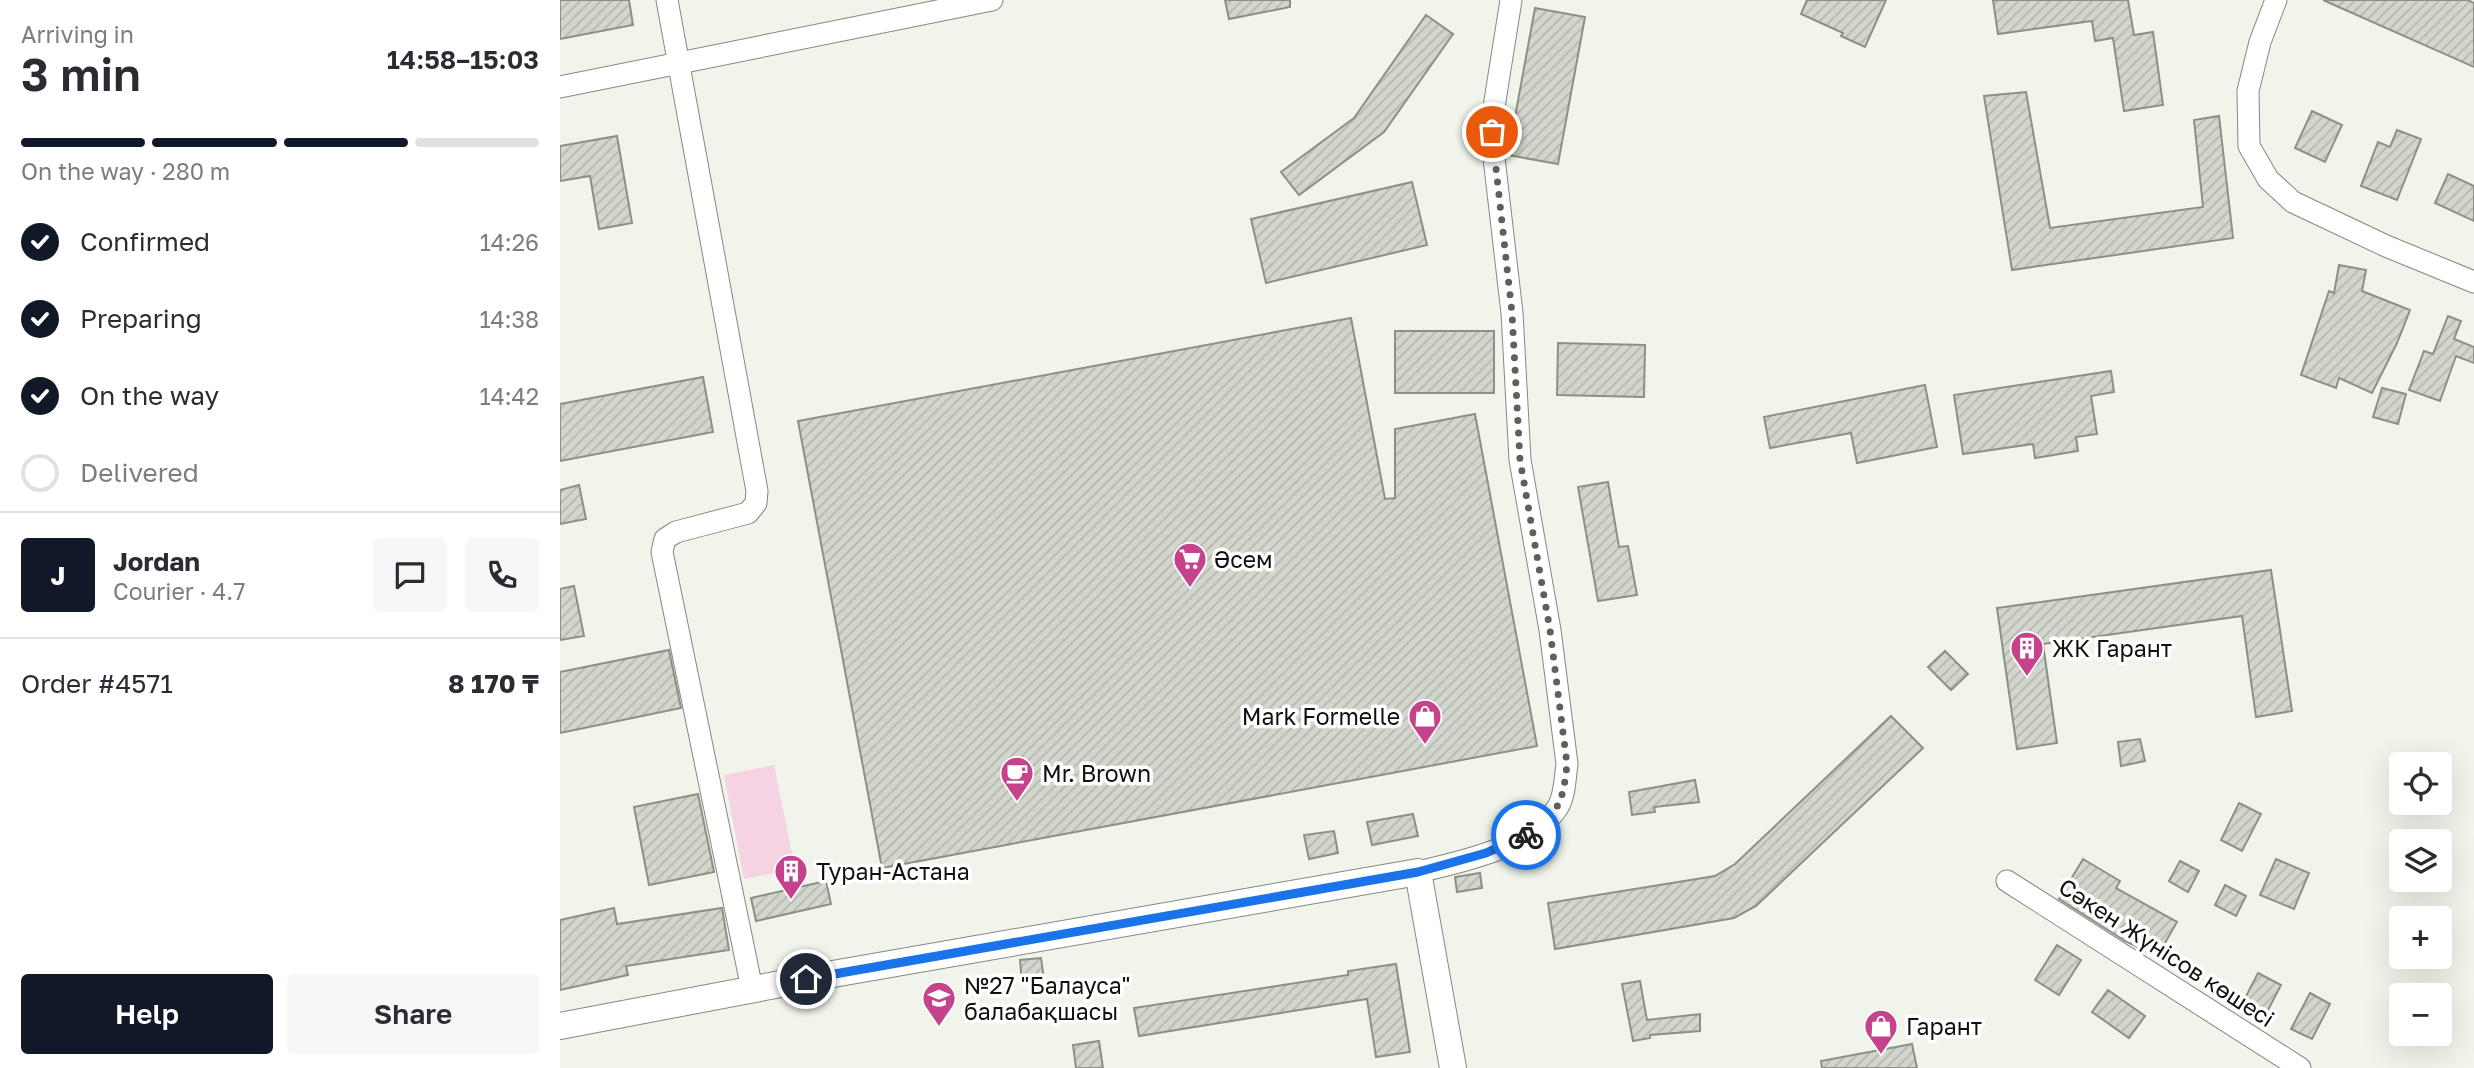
<!DOCTYPE html>
<html lang="en">
<head>
<meta charset="utf-8">
<style>
  :root { --surface:#fff; --page:#f7f7f7; --text:#2b2b33; --muted:#7c7c81; --line:#e1e1e2; --accent:#111827 }
  body { margin:0; font-family:"Golos Text",sans-serif; background:var(--page); color:var(--text); height:100vh; display:flex; flex-direction:column; font-size:26px; white-space:nowrap }
  * { box-sizing:border-box; margin:0 }
  p { font-size:23px; color:var(--muted) }
  .icon { flex:none; width:38px; height:38px; fill:none; stroke:currentColor; stroke-width:2; stroke-linecap:round; stroke-linejoin:round }
  .map { position:relative; flex:1; overflow:hidden }
  .details { display:flex; flex-direction:column; background:var(--surface); width:560px }
  .details>* { flex:none }
  .buttons { position:absolute; left:1829px; top:752px; display:grid; gap:14px }
  .buttons a { display:grid; place-items:center; width:63px; height:63px; border-radius:7px; background:var(--surface); box-shadow:0 7px 28px #0002; font-size:35px }
  .pin { position:absolute; display:grid; place-items:center; width:60px; height:60px; color:#fff; margin:-30px; border:4px solid #fff; border-radius:50%; box-shadow:0 2px 7px #0007 }
  .courier { position:absolute; display:grid; place-items:center; width:70px; height:70px; margin:-35px; border:5px solid #1a73e8; border-radius:50%; background:#fff; color:#222; box-shadow:0 2px 9px #0007 }
  .summary em { font-style:normal; font-weight:600 }
  .summary div { display:flex; flex-direction:column-reverse }
  .summary { display:flex; align-items:center; justify-content:space-between; height:119px; padding:0 21px }
  h1 { font-size:46px; font-weight:600; line-height:52px }
  .bar { display:grid; grid-template-columns:repeat(4,1fr); gap:10px 7px; align-content:center; height:84px; padding:0 21px }
  .bar i { height:9px; border-radius:5px; background:var(--line) }
  .bar .on { background:var(--accent) }
  .bar p { grid-column:span 4 }
  .line { display:flex; align-items:center; gap:18px; padding:0 21px; border-top:2px solid var(--line) }
  .line div { flex:1 }
  .round { display:grid; place-items:center; flex:none; width:74px; height:74px; border-radius:7px; background:var(--page) }
  ol { padding:0 21px; list-style:none }
  li { display:flex; align-items:center; gap:21px; height:77px }
  li p { margin-inline-start:auto }
  li .icon { padding:7px; border-radius:50%; background:var(--accent); color:#fff; stroke-width:4 }
  li:last-child { color:var(--muted) }
  li i { width:38px; height:38px; border:4px solid var(--line); border-radius:50% }
  .button { display:flex; gap:14px; margin-top:auto; padding:14px 21px }
  .button a { flex:1; height:80px; border-radius:7px; background:var(--accent); color:#fff; font-size:28px; font-weight:600; line-height:80px; text-align:center }
  .button a+a { background:var(--page); color:var(--text) }
  main { display:flex; flex:1; min-height:0 }
  .map>svg:first-child { display:block }
  .green { fill:#f5d3e2 }
  .building { fill:url(#building-hatch); stroke:#8c9087; stroke-width:2 }
  .lines { fill:none; stroke-linecap:round; stroke-linejoin:round }
  .minor-casing { stroke:#84887f; stroke-width:23 }
  .tertiary-casing { stroke:#84887f; stroke-width:28 }
  .minor { stroke:#fff; stroke-width:21 }
  .tertiary { stroke:#fff; stroke-width:26 }
  .done { stroke:#5e605b; stroke-width:7; stroke-dasharray:0 12.6 }
  .route { stroke:#1a73e8; stroke-width:9 }
  .labels { text-anchor:middle; dominant-baseline:central; stroke-width:7; stroke-linejoin:round; paint-order:stroke }
  .poi-label { font-size:23px; fill:#10110e; stroke:#fff; text-anchor:start }
  .street-label { font-size:23px; fill:#10110e; stroke:#fff }
</style>
</head>
<body>
<main>
<section class="details">
<div class="summary"><div><h1>3 min</h1><p>Arriving in</p></div><em>14:58–15:03</em></div>
<div class="bar"><i class="on"></i><i class="on"></i><i class="on"></i><i></i><p>On the way · 280 m</p></div>
<ol>
<li><svg class="icon" aria-label="check" viewBox="0 0 24 24"><path d="M5 12l5 5 9-10"/></svg>Confirmed<p>14:26</p></li>
<li><svg class="icon" aria-label="check" viewBox="0 0 24 24"><path d="M5 12l5 5 9-10"/></svg>Preparing<p>14:38</p></li>
<li><svg class="icon" aria-label="check" viewBox="0 0 24 24"><path d="M5 12l5 5 9-10"/></svg>On the way<p>14:42</p></li>
<li><i></i>Delivered</li>
</ol>
<div class="line" style="height:126px"><b class="round" style="background:var(--accent);color:#fff">J</b><div><b>Jordan</b><p>Courier · 4.7</p></div><a class="round"><svg class="icon" aria-label="chat" viewBox="0 0 24 24"><path d="M4 5h16v11H9l-5 4z"/></svg></a><a class="round"><svg class="icon" aria-label="phone" viewBox="0 0 24 24"><path d="M5 4h4l2 5-3 2q2 4 5 5l2-3 5 2v4C11 20 4 13 5 4z"/></svg></a></div>
<div class="line" style="height:91px"><div>Order #4571</div><b>8 170 ₸</b></div>
<div class="button"><a>Help</a><a>Share</a></div>
</section>
<div class="map">
<svg width="1914" height="1068" viewBox="0 0 1914 1068">
  <defs>
    <pattern id="building-hatch" width="6" height="6" patternUnits="userSpaceOnUse" patternTransform="scale(1.75)"><rect width="6" height="6" fill="#d2d6cc"/><path d="M-1 1l2-2M0 6l6-6M5 7l2-2" fill="none" stroke="#b3b7ae"/></pattern>
  </defs>
  <rect width="100%" height="100%" fill="#f0f4ea"/>
  <!-- green -->
  <path class="green" d="M214,765l21,104 -51,10 -20,-104z"/>
  <!-- building -->
  <path class="building" d="M0,0h69l4,25 -73,14z
    M665,0h65v7l-61,12z
    M1247,0h79l-21,47 -24,-11 2,-3 -42,-19z
    M1433,0h135l6,35 19,-3 10,73 -39,6 -11,-73 -18,3 -3,-20 -94,13z
    M1763,0h145l6,3v64z
    M975,8l50,9 -27,147 -50,-9z
    M866,15l27,19 -69,98 -85,63 -18,-23 73,-54z
    M1466,92l24,136 153,-21 -9,-87 25,-4 14,122 -221,32 -28,-174z
    M1752,111l30,14 -17,37 -30,-14z
    M1837,130l24,9 -24,61 -36,-14 17,-44 12,5z
    M57,136l15,87 -33,6 -9,-53 -30,5v-35z
    M1888,174l26,12v35l-39,-18z
    M852,182l15,63 -161,38 -15,-64z
    M1779,265l27,5 -4,21 48,19 -13,33 -25,50 -33,-15 -3,10 -35,-13 28,-84 5,2z
    M1888,316l13,5 -7,18 20,8v16l-18,-7 -16,45 -31,-11 15,-39 9,3z
    M791,318l34,181 10,-1v-69l80,-15 62,332 -655,122 -84,-447z
    M835,331h99v62h-99z
    M998,343l87,2 -1,52 -87,-2z
    M1551,371l3,21 -23,4 6,38 -21,3 2,14 -43,7 -2,-14 -70,10 -9,-59z
    M143,377l10,55 -153,29v-57z
    M1365,385l12,62 -80,16 -6,-30 -81,15 -6,-31z
    M1822,388l24,6 -8,30 -25,-7z
    M1048,482l11,65 9,-1 9,49 -39,6 -20,-114z
    M19,485l7,34 -26,5v-34z
    M1711,570l21,141 -36,6 -14,-101 -199,28 14,99 -40,6 -20,-141z
    M14,586l10,50 -24,4v-51z
    M109,650l12,58 -121,25v-61z
    M1385,651l23,23 -17,16 -23,-23z
    M1331,716l32,32 -167,158 -22,12 -179,31 -7,-46 167,-27 20,-12z
    M1580,739l5,22 -24,5 -3,-24z
    M1135,780l4,22 -45,5 1,5 -23,3 -3,-23z
    M138,794l16,78 -65,13 -15,-78z
    M1679,803l22,11 -19,37 -21,-11z
    M853,814l5,22 -46,9 -5,-23z
    M774,831l4,22 -29,6 -5,-24z
    M1523,859l37,22 -4,7 61,34 -20,35 -32,-16 -66,-42z
    M1716,859l33,14 -15,36 -34,-14z
    M1620,861l19,10 -11,21 -19,-11z
    M920,873l2,15 -25,4 -2,-15z
    M266,881l5,23 -75,17 -5,-23z
    M1665,885l21,11 -10,20 -21,-11z
    M54,908l3,16 105,-16 7,42 -103,16 2,9 -68,15v-70z
    M1497,945l24,15 -22,35 -24,-15z
    M481,958l3,21 -22,4 -2,-23z
    M836,964l14,88 -34,5 -9,-58 -228,37 -5,-28 214,-33v-4z
    M1698,973l23,12 -15,29 -23,-12z
    M1080,981l7,39 53,-6v17l-50,4v3l-17,3 -11,-57z
    M1548,990l37,26 -16,22 -37,-26z
    M1750,993l20,11 -18,35 -21,-10z
    M539,1041l4,27h-27l-3,-23z
    M1352,1044l5,24h-95l-1,-7z"/>
  <g class="lines">
    <defs>
      <path id="minor" d="M107,0l90,491 -1,12 -8,10 -72,19 -11,7 -3,13 90,437
        M1716,0l-16,42 -12,49 1,55 19,33 25,23 93,44 88,36
        M0,87l432,-87
        M858,872c43,-10 114,-25 140,-65 7,-12 7,-29 9,-43l-17,-134 -30,-170 -8,-147 -18,-155v-51l17,-107
        M1447,881l293,187"/>
      <path id="tertiary" d="M0,1026l273,-52 585,-102 35,196"/>
    </defs>
    <!-- minor casing -->
    <use href="#minor" class="minor-casing"/>
    <!-- tertiary casing -->
    <use href="#tertiary" class="tertiary-casing"/>
    <!-- minor -->
    <use href="#minor" class="minor"/>
    <!-- tertiary -->
    <use href="#tertiary" class="tertiary"/>
  </g>
  <g class="lines">
    <!-- done -->
    <path class="done" d="M932,132l20,181 8,147 30,170 17,134c-4,39 -8,49 -41,71"/>
    <!-- route -->
    <path class="route" d="M246,979l612,-107 68,-19 40,-18"/>
  </g>
  <!-- icons -->
  <defs>
    <symbol id="supermarket-pin" viewBox="-11 -11 22 30"><path d="M0 17L-7.5 6A9.5 9.5 0 1 1 7.5 6Z" fill="#c5438c" stroke="#fff"/><path d="M-6-5.5h2.5l.6 2H6L4.5 2H-2.5L-4.4-4H-6ZM-1.5 3.2a1.3 1.3 0 1 0 .1 0ZM3 3.2a1.3 1.3 0 1 0 .1 0Z" fill="#fff"/></symbol>
    <symbol id="building-pin" viewBox="-11 -11 22 30"><path d="M0 17L-7.5 6A9.5 9.5 0 1 1 7.5 6Z" fill="#c5438c" stroke="#fff"/><path d="M-4-6H4V6H1V3H-1V6H-4ZM-2.5-4.3h1.7v1.8h-1.7ZM.8-4.3h1.7v1.8H.8ZM-2.5-1h1.7V.8h-1.7ZM.8-1h1.7V.8H.8Z" fill="#fff"/></symbol>
    <symbol id="shop-pin" viewBox="-11 -11 22 30"><path d="M0 17L-7.5 6A9.5 9.5 0 1 1 7.5 6Z" fill="#c5438c" stroke="#fff"/><path d="M-5-2.5h2.3a2.7 3.5 0 0 1 5.4 0H5L5.5 6h-11ZM-1.5-2.5h3a1.5 2.3 0 0 0-3 0Z" fill="#fff"/></symbol>
    <symbol id="cafe-pin" viewBox="-11 -11 22 30"><path d="M0 17L-7.5 6A9.5 9.5 0 1 1 7.5 6Z" fill="#c5438c" stroke="#fff"/><path d="M-5.5-4.5H6V0H3Q3 3.5 0 3.5H-2.5Q-5.5 3.5-5.5 0ZM3-3.2v2h1.7v-2ZM-6 4.5H4V6H-6Z" fill="#fff"/></symbol>
    <symbol id="school-pin" viewBox="-11 -11 22 30"><path d="M0 17L-7.5 6A9.5 9.5 0 1 1 7.5 6Z" fill="#c5438c" stroke="#fff"/><path d="M0-5L7-2L0 1L-7-2ZM-4 1L0 2.5L4 1V4Q0 6-4 4Z" fill="#fff"/></symbol>
  </defs>
  <g fill-rule="evenodd">
    <use href="#supermarket-pin" x="611" y="540" width="38" height="52"/>
    <use href="#building-pin" x="1448" y="629" width="38" height="52"/>
    <use href="#shop-pin" x="846" y="697" width="38" height="52"/>
    <use href="#cafe-pin" x="438" y="754" width="38" height="52"/>
    <use href="#building-pin" x="212" y="852" width="38" height="52"/>
    <use href="#school-pin" x="360" y="979" width="38" height="52"/>
    <use href="#shop-pin" x="1302" y="1007" width="38" height="52"/>
  </g>
  <g class="labels">
    <!-- poi labels -->
    <g class="poi-label">
      <text x="654" y="559">Әсем</text>
      <text x="1492" y="648">ЖК Гарант</text>
      <text x="840" y="716" text-anchor="end">Mark Formelle</text>
      <text x="482" y="773">Mr. Brown</text>
      <text x="256" y="871">Туран-Астана</text>
      <text x="404" y="985">№27 "Балауса"<tspan x="404" dy="26">балабақшасы</tspan></text>
      <text x="1346" y="1026">Гарант</text>
    </g>
    <!-- street labels -->
    <g class="street-label">
      <text transform="translate(1607 952) rotate(33)">Сәкен Жүнісов көшесі</text>
    </g>
  </g>
</svg>
<div class="buttons">
<a><svg class="icon" aria-label="locate" viewBox="0 0 24 24"><circle cx="12" cy="12" r="6"/><path d="M12 2v4M12 18v4M2 12h4M18 12h4"/></svg></a>
<a><svg class="icon" aria-label="layers" viewBox="0 0 24 24"><path d="M12 4l9 5-9 5-9-5zM3 14l9 5 9-5"/></svg></a>
<a>+</a>
<a>−</a>
</div>
<div class="pin" style="left:932px;top:132px;background:#ea580c"><svg class="icon" aria-label="bag" viewBox="0 0 24 24"><path d="M5 8h14l-1 12H6zM9 8a3 3 0 0 1 6 0"/></svg></div>
<div class="pin" style="left:246px;top:979px;background:#1f2937"><svg class="icon" aria-label="home" viewBox="0 0 24 24"><path d="M3 11l9-7 9 7M6 9v11h12V9"/></svg></div>
<div class="courier" style="left:966px;top:835px"><svg class="icon" aria-label="bike" viewBox="0 0 24 24"><circle cx="6" cy="16" r="4"/><circle cx="18" cy="16" r="4"/><path d="M6 16l4-8h5l3 8M10 8l3 8H6M13 5h3"/></svg></div>
</div>
</main>
</body>
</html>
